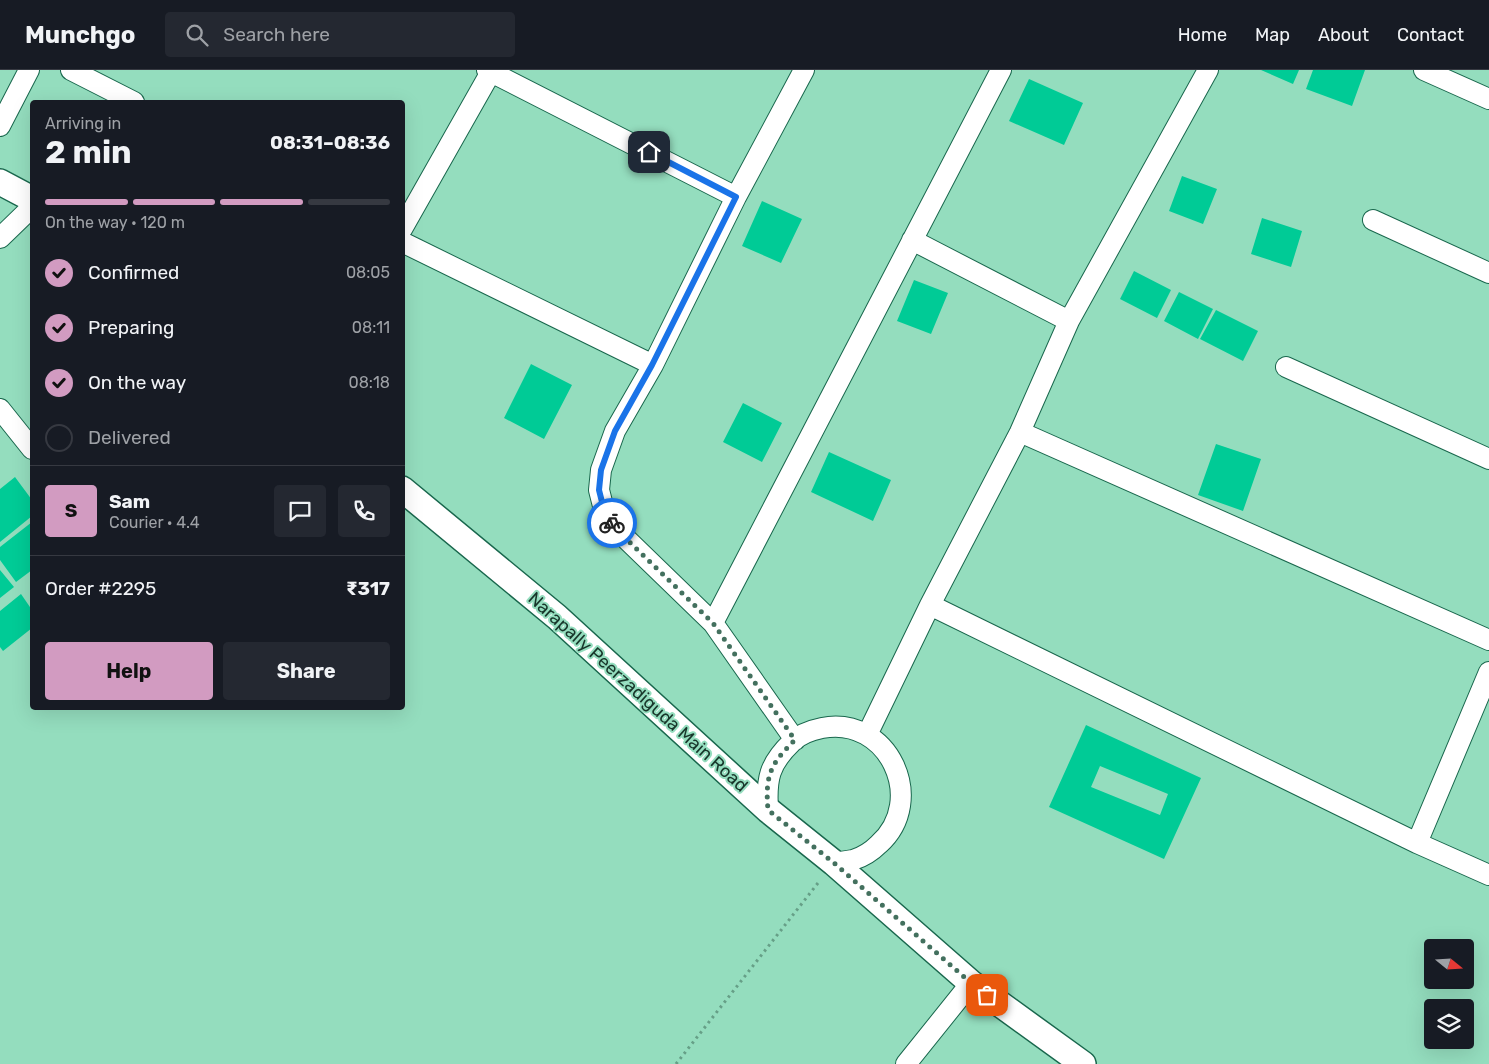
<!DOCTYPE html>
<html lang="en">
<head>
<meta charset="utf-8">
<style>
  :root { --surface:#171b24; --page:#242831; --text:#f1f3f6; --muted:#9ea1a6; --line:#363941; --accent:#d29bc1 }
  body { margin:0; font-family:Rubik,sans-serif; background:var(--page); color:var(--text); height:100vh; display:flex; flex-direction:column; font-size:19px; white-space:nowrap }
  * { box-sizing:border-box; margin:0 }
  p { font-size:16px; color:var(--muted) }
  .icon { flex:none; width:28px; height:28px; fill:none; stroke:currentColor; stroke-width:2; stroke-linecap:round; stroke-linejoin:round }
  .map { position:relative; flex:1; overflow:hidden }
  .side { position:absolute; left:30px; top:30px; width:375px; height:610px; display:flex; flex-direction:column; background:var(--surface); border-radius:5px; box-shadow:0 5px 20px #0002 }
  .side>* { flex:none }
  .needle { width:32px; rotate:108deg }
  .fabs { position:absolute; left:1424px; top:869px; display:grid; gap:10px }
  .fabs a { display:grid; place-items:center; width:50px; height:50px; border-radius:5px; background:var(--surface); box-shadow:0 5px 20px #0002; font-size:25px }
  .pin { position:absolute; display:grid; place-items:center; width:42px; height:42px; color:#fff; margin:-21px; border-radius:10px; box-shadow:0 2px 8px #0006 }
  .courier { position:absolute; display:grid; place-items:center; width:50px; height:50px; margin:-25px; border:4px solid #1a73e8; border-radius:50%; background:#fff; color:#222; box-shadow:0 1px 6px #0007 }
  .summary em { font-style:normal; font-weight:700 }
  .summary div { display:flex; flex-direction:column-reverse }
  .summary { display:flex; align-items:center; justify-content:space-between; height:85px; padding:0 15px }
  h1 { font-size:32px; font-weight:700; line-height:38px }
  .bar { display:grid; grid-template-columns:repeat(4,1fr); gap:8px 5px; align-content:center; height:60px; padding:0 15px }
  .bar i { height:6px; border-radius:4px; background:var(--line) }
  .bar .current { background:var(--accent) }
  .bar p { grid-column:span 4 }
  .line { display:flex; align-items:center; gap:12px; padding:0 15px; border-top:1px solid var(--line) }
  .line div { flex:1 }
  .round { display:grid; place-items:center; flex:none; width:52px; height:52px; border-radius:5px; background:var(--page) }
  ol { padding:0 15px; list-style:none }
  li { display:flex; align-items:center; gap:15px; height:55px }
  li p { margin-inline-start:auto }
  li .icon { padding:5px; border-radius:50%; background:var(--accent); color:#111; stroke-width:4 }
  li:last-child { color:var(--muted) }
  li i { width:28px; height:28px; border:2px solid var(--line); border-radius:50% }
  .primary-button { display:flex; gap:10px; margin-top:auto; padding:10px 15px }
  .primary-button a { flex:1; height:58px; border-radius:5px; background:var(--accent); color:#111; font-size:20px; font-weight:700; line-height:58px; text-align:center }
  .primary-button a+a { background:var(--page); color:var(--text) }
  header { display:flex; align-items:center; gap:30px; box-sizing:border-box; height:70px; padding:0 25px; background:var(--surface); border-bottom:1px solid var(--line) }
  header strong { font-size:24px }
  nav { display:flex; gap:28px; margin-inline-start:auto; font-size:18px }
  .search { width:350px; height:45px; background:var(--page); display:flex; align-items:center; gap:12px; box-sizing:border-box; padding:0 18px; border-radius:5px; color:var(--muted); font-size:19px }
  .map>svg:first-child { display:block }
  .building { fill:#00cb96; fill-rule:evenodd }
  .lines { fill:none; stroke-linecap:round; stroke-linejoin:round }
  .minor-casing { stroke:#19674d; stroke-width:22 }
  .tertiary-casing { stroke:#19674d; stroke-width:28 }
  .path { stroke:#669f87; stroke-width:3; stroke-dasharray:2.5 4; stroke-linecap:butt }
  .minor { stroke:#fff; stroke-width:20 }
  .tertiary { stroke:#fff; stroke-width:25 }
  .done { stroke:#43705e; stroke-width:5; stroke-dasharray:0 9 }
  .route { stroke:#1a73e8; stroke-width:6 }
  .labels { text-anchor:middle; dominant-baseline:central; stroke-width:4; stroke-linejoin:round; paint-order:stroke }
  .street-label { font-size:18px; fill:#18362a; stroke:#94ddbe }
</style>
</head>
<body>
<header>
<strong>Munchgo</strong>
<div class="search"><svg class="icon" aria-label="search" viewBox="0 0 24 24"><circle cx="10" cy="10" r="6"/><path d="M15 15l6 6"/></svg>Search here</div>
<nav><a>Home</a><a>Map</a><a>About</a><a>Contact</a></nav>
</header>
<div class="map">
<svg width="1489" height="994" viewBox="0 0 1489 994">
  <rect width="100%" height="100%" fill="#94ddbe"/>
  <!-- building -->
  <path class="building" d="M1261,0h38l-6,14z
    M1313,0h52l-13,36 -46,-17z
    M1029,9l54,24 -19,42 -55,-24z
    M1182,106l35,13 -14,35 -34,-13z
    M762,131l40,18 -21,44 -39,-17z
    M1262,148l40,13 -11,36 -40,-13z
    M1134,201l37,19 -14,28 -37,-19z
    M914,210l34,13 -17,41 -34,-13z
    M1179,222l34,17 -15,30 -34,-18z
    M1216,240l42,21 -15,30 -43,-22z
    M531,294l41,21 -28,54 -40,-21z
    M743,333l39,20 -20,39 -39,-20z
    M1216,374l45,15 -18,52 -45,-16z
    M829,382l62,28 -18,41 -62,-29z
    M15,407l17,23v16l-32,26v-53z
    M32,452v48l-16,12 -16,-22v-13z
    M0,500l14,17 -14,11z
    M21,524l11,16v18l-29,23 -3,-4v-36z
    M1086,655l115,53 -37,81 -115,-52zM1100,696l68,28 -8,21 -69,-28z"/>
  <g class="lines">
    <defs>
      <path id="minor" d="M71,0l63,32
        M487,0l249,127
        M1424,0l65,29
        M0,56l29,-56
        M1373,150l116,53
        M402,159l90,-159
        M0,168l32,-31
        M912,170l157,81
        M402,172l251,123
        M1286,297l203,92
        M0,339l32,40
        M1020,362l469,208
        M930,535l487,238 72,32
        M713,553l288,-553
        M867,665l63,-130 90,-173 49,-111 139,-251
        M795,670l-82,-117 -97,-94 -12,-19 -5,-20 2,-20 14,-39 38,-66 83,-168 68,-127
        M768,740c-2,-31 1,-46 24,-68 8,-8 20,-12 30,-14 66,-13 106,72 57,116 -7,7 -16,13 -26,16 -6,1 -13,2 -19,3
        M1417,773l72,-171
        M906,994l65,-81"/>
      <path id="tertiary" d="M0,112l32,17
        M402,419l155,128 211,193 66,53 137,120 112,81"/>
    </defs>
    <!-- minor casing -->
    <use href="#minor" class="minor-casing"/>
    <!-- tertiary casing -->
    <use href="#tertiary" class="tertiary-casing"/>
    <!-- path -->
    <path class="path" d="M676,994l142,-181"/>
    <!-- minor -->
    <use href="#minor" class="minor"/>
    <!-- tertiary -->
    <use href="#tertiary" class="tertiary"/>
  </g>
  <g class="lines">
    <!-- done -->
    <path class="done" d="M612,453l4,6 97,94 82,117c-25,24 -30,36 -27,70l66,53 137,120 16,12"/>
    <!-- route -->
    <path class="route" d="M612,453l-8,-13 -5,-20 2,-20 14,-39 37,-66 84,-168 -87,-45"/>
  </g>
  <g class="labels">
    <!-- street labels -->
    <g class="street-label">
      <text transform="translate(638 622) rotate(42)">Narapally Peerzadiguda Main Road</text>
    </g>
  </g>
</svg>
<div class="fabs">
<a><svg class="needle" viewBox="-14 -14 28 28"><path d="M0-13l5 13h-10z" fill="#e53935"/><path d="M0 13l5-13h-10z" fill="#9ea1a6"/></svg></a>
<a><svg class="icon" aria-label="layers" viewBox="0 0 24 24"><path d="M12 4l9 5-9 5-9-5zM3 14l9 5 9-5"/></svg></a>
</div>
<div class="pin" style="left:987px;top:925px;background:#ea580c"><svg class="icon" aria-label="bag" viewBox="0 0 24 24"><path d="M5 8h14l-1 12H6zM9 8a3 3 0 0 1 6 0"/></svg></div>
<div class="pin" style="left:649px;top:82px;background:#1f2937"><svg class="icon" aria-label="home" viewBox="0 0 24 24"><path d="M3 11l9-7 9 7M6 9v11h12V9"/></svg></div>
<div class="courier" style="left:612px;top:453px"><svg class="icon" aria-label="bike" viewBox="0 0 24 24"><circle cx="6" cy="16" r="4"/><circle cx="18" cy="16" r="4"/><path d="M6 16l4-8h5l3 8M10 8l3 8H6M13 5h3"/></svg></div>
<section class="side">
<div class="summary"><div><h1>2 min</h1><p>Arriving in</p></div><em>08:31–08:36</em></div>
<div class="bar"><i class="current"></i><i class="current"></i><i class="current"></i><i></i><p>On the way · 120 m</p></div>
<ol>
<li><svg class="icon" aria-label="check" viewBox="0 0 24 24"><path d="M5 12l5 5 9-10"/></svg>Confirmed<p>08:05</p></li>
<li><svg class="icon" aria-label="check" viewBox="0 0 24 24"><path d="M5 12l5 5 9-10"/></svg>Preparing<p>08:11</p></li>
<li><svg class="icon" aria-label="check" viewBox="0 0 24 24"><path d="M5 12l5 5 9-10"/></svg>On the way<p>08:18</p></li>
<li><i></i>Delivered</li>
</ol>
<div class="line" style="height:90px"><b class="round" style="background:var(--accent);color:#111">S</b><div><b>Sam</b><p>Courier · 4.4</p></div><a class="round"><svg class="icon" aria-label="chat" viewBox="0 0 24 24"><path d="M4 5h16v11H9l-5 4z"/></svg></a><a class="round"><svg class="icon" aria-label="phone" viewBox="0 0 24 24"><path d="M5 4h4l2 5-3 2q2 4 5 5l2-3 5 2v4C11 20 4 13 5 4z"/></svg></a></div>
<div class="line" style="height:65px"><div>Order #2295</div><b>₹317</b></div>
<div class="primary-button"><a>Help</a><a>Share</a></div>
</section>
</div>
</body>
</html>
